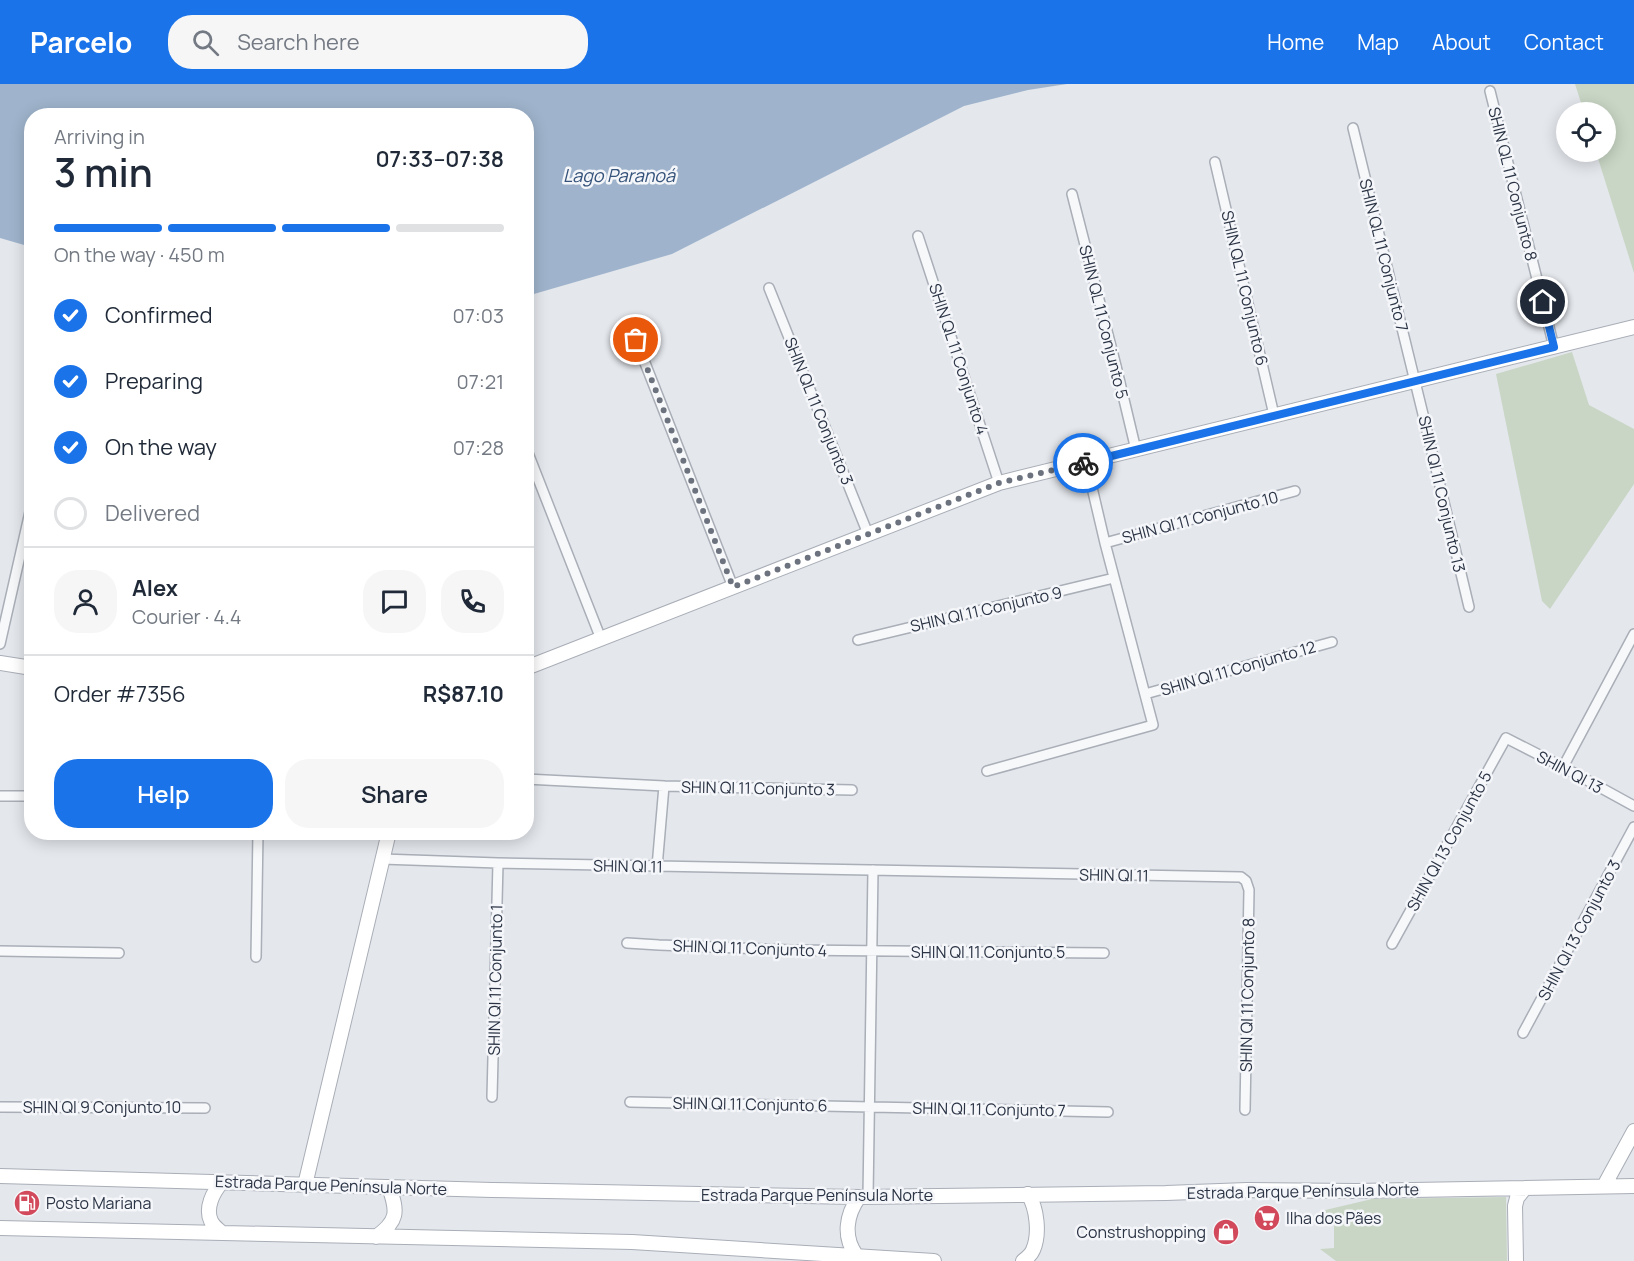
<!DOCTYPE html>
<html lang="en">
<head>
<meta charset="utf-8">
<style>
  :root { --surface:#fff; --page:#f6f6f7; --text:#1f2937; --muted:#747a83; --line:#e0e1e3; --accent:#1a73e8 }
  body { margin:0; font-family:Manrope,sans-serif; background:var(--page); color:var(--text); height:100vh; display:flex; flex-direction:column; font-size:22px; white-space:nowrap }
  * { box-sizing:border-box; margin:0 }
  p { font-size:20px; color:var(--muted) }
  .icon { flex:none; width:33px; height:33px; fill:none; stroke:currentColor; stroke-width:2; stroke-linecap:round; stroke-linejoin:round }
  .map { position:relative; flex:1; overflow:hidden }
  .sheet { position:absolute; left:24px; top:24px; width:510px; height:732px; display:flex; flex-direction:column; background:var(--surface); border-radius:24px; box-shadow:0 3px 15px #0003 }
  .sheet>* { flex:none }
  .controls { position:absolute; left:1556px; top:18px; display:grid; gap:12px }
  .controls a { display:grid; place-items:center; width:60px; height:60px; border-radius:50%; background:var(--surface); box-shadow:0 3px 15px #0003; font-size:30px }
  .pin { position:absolute; display:grid; place-items:center; width:51px; height:51px; color:#fff; margin:-26px; border:3px solid #fff; border-radius:50%; box-shadow:0 2px 6px #0007 }
  .courier { position:absolute; display:grid; place-items:center; width:60px; height:60px; margin:-30px; border:4px solid #1a73e8; border-radius:50%; background:#fff; color:#222; box-shadow:0 2px 8px #0007 }
  .headline em { font-style:normal; font-weight:600 }
  .headline div { display:flex; flex-direction:column-reverse }
  .headline { display:flex; align-items:center; justify-content:space-between; height:102px; padding:0 30px }
  h1 { font-size:39px; font-weight:600; line-height:45px }
  .bar { display:grid; grid-template-columns:repeat(4,1fr); gap:9px 6px; align-content:center; height:72px; padding:0 30px }
  .bar i { height:8px; border-radius:4px; background:var(--line) }
  .bar .selected { background:var(--accent) }
  .bar p { grid-column:span 4 }
  .line { display:flex; align-items:center; gap:15px; padding:0 30px; border-top:2px solid var(--line) }
  .line div { flex:1 }
  .round { display:grid; place-items:center; flex:none; width:63px; height:63px; border-radius:24px; background:var(--page) }
  ol { padding:0 30px; list-style:none }
  li { display:flex; align-items:center; gap:18px; height:66px }
  li p { margin-inline-start:auto }
  li .icon { padding:6px; border-radius:50%; background:var(--accent); color:#fff; stroke-width:4 }
  li:last-child { color:var(--muted) }
  li i { width:33px; height:33px; border:3px solid var(--line); border-radius:50% }
  .primary-button { display:flex; gap:12px; margin-top:auto; padding:12px 30px }
  .primary-button a { flex:1; height:69px; border-radius:24px; background:var(--accent); color:#fff; font-size:24px; font-weight:600; line-height:69px; text-align:center }
  .primary-button a+a { background:var(--page); color:var(--text) }
  header { display:flex; align-items:center; gap:36px; box-sizing:border-box; height:84px; padding:0 30px; background:var(--accent); color:#fff }
  header strong { font-size:28px }
  nav { display:flex; gap:33px; margin-inline-start:auto; font-size:21px }
  .search { width:420px; height:54px; background:var(--page); display:flex; align-items:center; gap:15px; box-sizing:border-box; padding:0 21px; border-radius:24px; color:var(--muted); font-size:22px }
  .map>svg:first-child { display:block }
  .green { fill:#c9d6c5 }
  .water { fill:#9fb4cc }
  .lines { fill:none; stroke-linecap:round; stroke-linejoin:round }
  .street-casing { stroke:#a9aeb7; stroke-width:12 }
  .secondary-casing { stroke:#a9aeb7; stroke-width:16 }
  .street { stroke:#f7f8fa; stroke-width:9 }
  .secondary { stroke:#fff; stroke-width:14 }
  .done { stroke:#6c737f; stroke-width:6; stroke-dasharray:0 10.8 }
  .route { stroke:#1a73e8; stroke-width:8 }
  .labels { text-anchor:middle; dominant-baseline:central; stroke-width:5; stroke-linejoin:round; paint-order:stroke }
  .street-label { font-size:16px; fill:#2b3445; stroke:#f4f6f9 }
  .poi-label { font-size:16px; fill:#2b3445; stroke:#f4f6f9; text-anchor:start }
  .water-label { font-size:18px; font-style:italic; fill:#34527a; stroke:#f4f6f9 }
</style>
</head>
<body>
<header>
<strong>Parcelo</strong>
<div class="search"><svg class="icon" aria-label="search" viewBox="0 0 24 24"><circle cx="10" cy="10" r="6"/><path d="M15 15l6 6"/></svg>Search here</div>
<nav><a>Home</a><a>Map</a><a>About</a><a>Contact</a></nav>
</header>
<div class="map">
<svg width="1634" height="1177" viewBox="0 0 1634 1177">
  <rect width="100%" height="100%" fill="#e4e7ec"/>
  <!-- green -->
  <path class="green" d="M1575,0h59v189l-38,-121h9v-40h-21z
    M1572,268l17,53 45,24v55l-84,125 -8,-8 -46,-227z
    M1506,1113l1,64h-171l-16,-12 14,-1v-34l-12,-1 -1,-2 51,-12z"/>
  <!-- water -->
  <path class="water" d="M0,0h1067l-39,6 -64,16 -292,148 -145,42 -1,-180h-494l-1,131 -31,-9z"/>
  <g class="lines">
    <defs>
      <path id="street" d="M1490,7l64,256
        M1353,44c40,160 78,319 116,479
        M1215,78l59,253
        M1072,110l44,172 20,84
        M918,152l81,247
        M769,204l99,246
        M636,256l97,247
        M526,364l75,191
        M1105,459l190,-52
        M858,556l256,-62
        M0,560l32,-141
        M1145,610l187,-52
        M1563,683l71,-133
        M987,687l166,-46 -48,-182 -19,-81
        M526,695l138,7 188,4
        M0,712h32
        M382,775l116,4 743,14 5,4 3,9 -4,220
        M657,783l7,-81
        M627,859l32,2 132,5 313,3
        M1392,860l114,-206 57,29 71,39
        M0,867l119,2
        M256,873l2,-125
        M1523,949l111,-206
        M492,1013l6,-234
        M630,1018l478,10
        M0,1023l205,1
        M868,1113l5,-327"/>
      <path id="secondary" d="M0,579l32,5
        M526,584l473,-185 635,-156
        M0,1092l492,14 367,7 307,-4 81,-3 109,1 278,-5
        M222,1098c-9,10 -17,26 -11,39 2,5 7,8 11,12
        M305,1101l84,-353
        M1604,1102l30,-55
        M0,1144l632,14 302,19
        M376,1153c22,-16 22,-25 13,-50
        M856,1171c-13,-18 -10,-40 3,-58
        M1023,1177c4,-3 8,-6 10,-11 7,-16 4,-42 -5,-56
        M1516,1177l-1,-55 2,-8 8,-10"/>
    </defs>
    <!-- street casing -->
    <use href="#street" class="street-casing"/>
    <!-- secondary casing -->
    <use href="#secondary" class="secondary-casing"/>
    <!-- street -->
    <use href="#street" class="street"/>
    <!-- secondary -->
    <use href="#secondary" class="secondary"/>
  </g>
  <g class="lines">
    <!-- done -->
    <path class="done" d="M636,256l97,247 266,-104 84,-20"/>
    <!-- route -->
    <path class="route" d="M1083,379l471,-116 -11,-45"/>
  </g>
  <!-- icons -->
  <defs>
    <symbol id="fuel-disc" viewBox="-11 -11 22 22"><circle r="9.5" fill="#d1495b" stroke="#f4f6f9"/><path d="M-5.5-6h7V0h2V4h1.3V-2.5L3-4.5l.8-.8L6-3V5H2.5V1h-1V6h-7ZM-4.2-4.7v3.2H.2V-4.7Z" fill="#fff"/></symbol>
    <symbol id="supermarket-disc" viewBox="-11 -11 22 22"><circle r="9.5" fill="#d1495b" stroke="#f4f6f9"/><path d="M-6-5.5h2.5l.6 2H6L4.5 2H-2.5L-4.4-4H-6ZM-1.5 3.2a1.3 1.3 0 1 0 .1 0ZM3 3.2a1.3 1.3 0 1 0 .1 0Z" fill="#fff"/></symbol>
    <symbol id="shop-disc" viewBox="-11 -11 22 22"><circle r="9.5" fill="#d1495b" stroke="#f4f6f9"/><path d="M-5-2.5h2.3a2.7 3.5 0 0 1 5.4 0H5L5.5 6h-11ZM-1.5-2.5h3a1.5 2.3 0 0 0-3 0Z" fill="#fff"/></symbol>
  </defs>
  <g fill-rule="evenodd">
    <use href="#fuel-disc" x="12" y="1104" width="30" height="30"/>
    <use href="#supermarket-disc" x="1252" y="1119" width="30" height="30"/>
    <use href="#shop-disc" x="1211" y="1133" width="30" height="30"/>
  </g>
  <g class="labels">
    <!-- street labels -->
    <g class="street-label">
      <text transform="translate(1513 100) rotate(76)">SHIN QL 11 Conjunto 8</text>
      <text transform="translate(1384 171) rotate(76)">SHIN QL 11 Conjunto 7</text>
      <text transform="translate(1245 204) rotate(77)">SHIN QL 11 Conjunto 6</text>
      <text transform="translate(1104 238) rotate(76)">SHIN QL 11 Conjunto 5</text>
      <text transform="translate(959 275) rotate(72)">SHIN QL 11 Conjunto 4</text>
      <text transform="translate(819 327) rotate(68)">SHIN QL 11 Conjunto 3</text>
      <text transform="translate(1442 410) rotate(77)">SHIN QI 11 Conjunto 13</text>
      <text transform="translate(1200 433) rotate(-15)">SHIN QI 11 Conjunto 10</text>
      <text transform="translate(986 525) rotate(-13)">SHIN QI 11 Conjunto 9</text>
      <text transform="translate(1238 584) rotate(-16)">SHIN QI 11 Conjunto 12</text>
      <text transform="translate(1570 688) rotate(28)">SHIN QI 13</text>
      <text transform="translate(758 704) rotate(1)">SHIN QI 11 Conjunto 3</text>
      <text transform="translate(1449 757) rotate(-61)">SHIN QI 13 Conjunto 5</text>
      <text transform="translate(628 782) rotate(1)">SHIN QI 11</text>
      <text transform="translate(1114 791) rotate(1)">SHIN QI 11</text>
      <text transform="translate(1579 846) rotate(-62)">SHIN QI 13 Conjunto 3</text>
      <text transform="translate(750 864) rotate(2)">SHIN QI 11 Conjunto 4</text>
      <text x="988" y="868">SHIN QI 11 Conjunto 5</text>
      <text transform="translate(495 896) rotate(-89)">SHIN QI 11 Conjunto 1</text>
      <text transform="translate(1247 911) rotate(-89)">SHIN QI 11 Conjunto 8</text>
      <text transform="translate(750 1020) rotate(1)">SHIN QI 11 Conjunto 6</text>
      <text x="102" y="1023">SHIN QI 9 Conjunto 10</text>
      <text transform="translate(989 1025) rotate(1)">SHIN QI 11 Conjunto 7</text>
      <text transform="translate(331 1101) rotate(2)">Estrada Parque Península Norte</text>
      <text transform="translate(1303 1107) rotate(-1)">Estrada Parque Península Norte</text>
      <text x="817" y="1111">Estrada Parque Península Norte</text>
    </g>
    <!-- poi labels -->
    <g class="poi-label">
      <text x="46" y="1119">Posto Mariana</text>
      <text x="1286" y="1134">Ilha dos Pães</text>
      <text x="1206" y="1148" text-anchor="end">Construshopping</text>
    </g>
    <!-- water labels -->
    <g class="water-label">
      <text x="619" y="91">Lago Paranoá</text>
    </g>
  </g>
</svg>
<div class="controls">
<a><svg class="icon" aria-label="locate" viewBox="0 0 24 24"><circle cx="12" cy="12" r="6"/><path d="M12 2v4M12 18v4M2 12h4M18 12h4"/></svg></a>
</div>
<div class="pin" style="left:636px;top:256px;background:#ea580c"><svg class="icon" aria-label="bag" viewBox="0 0 24 24"><path d="M5 8h14l-1 12H6zM9 8a3 3 0 0 1 6 0"/></svg></div>
<div class="pin" style="left:1543px;top:218px;background:#1f2937"><svg class="icon" aria-label="home" viewBox="0 0 24 24"><path d="M3 11l9-7 9 7M6 9v11h12V9"/></svg></div>
<div class="courier" style="left:1083px;top:379px"><svg class="icon" aria-label="bike" viewBox="0 0 24 24"><circle cx="6" cy="16" r="4"/><circle cx="18" cy="16" r="4"/><path d="M6 16l4-8h5l3 8M10 8l3 8H6M13 5h3"/></svg></div>
<section class="sheet">
<div class="headline"><div><h1>3 min</h1><p>Arriving in</p></div><em>07:33–07:38</em></div>
<div class="bar"><i class="selected"></i><i class="selected"></i><i class="selected"></i><i></i><p>On the way · 450 m</p></div>
<ol>
<li><svg class="icon" aria-label="check" viewBox="0 0 24 24"><path d="M5 12l5 5 9-10"/></svg>Confirmed<p>07:03</p></li>
<li><svg class="icon" aria-label="check" viewBox="0 0 24 24"><path d="M5 12l5 5 9-10"/></svg>Preparing<p>07:21</p></li>
<li><svg class="icon" aria-label="check" viewBox="0 0 24 24"><path d="M5 12l5 5 9-10"/></svg>On the way<p>07:28</p></li>
<li><i></i>Delivered</li>
</ol>
<div class="line" style="height:108px"><a class="round"><svg class="icon" aria-label="person" viewBox="0 0 24 24"><circle cx="12" cy="8" r="4"/><path d="M4 21q1-7 8-7t8 7"/></svg></a><div><b>Alex</b><p>Courier · 4.4</p></div><a class="round"><svg class="icon" aria-label="chat" viewBox="0 0 24 24"><path d="M4 5h16v11H9l-5 4z"/></svg></a><a class="round"><svg class="icon" aria-label="phone" viewBox="0 0 24 24"><path d="M5 4h4l2 5-3 2q2 4 5 5l2-3 5 2v4C11 20 4 13 5 4z"/></svg></a></div>
<div class="line" style="height:78px"><div>Order #7356</div><b>R$87.10</b></div>
<div class="primary-button"><a>Help</a><a>Share</a></div>
</section>
</div>
</body>
</html>
